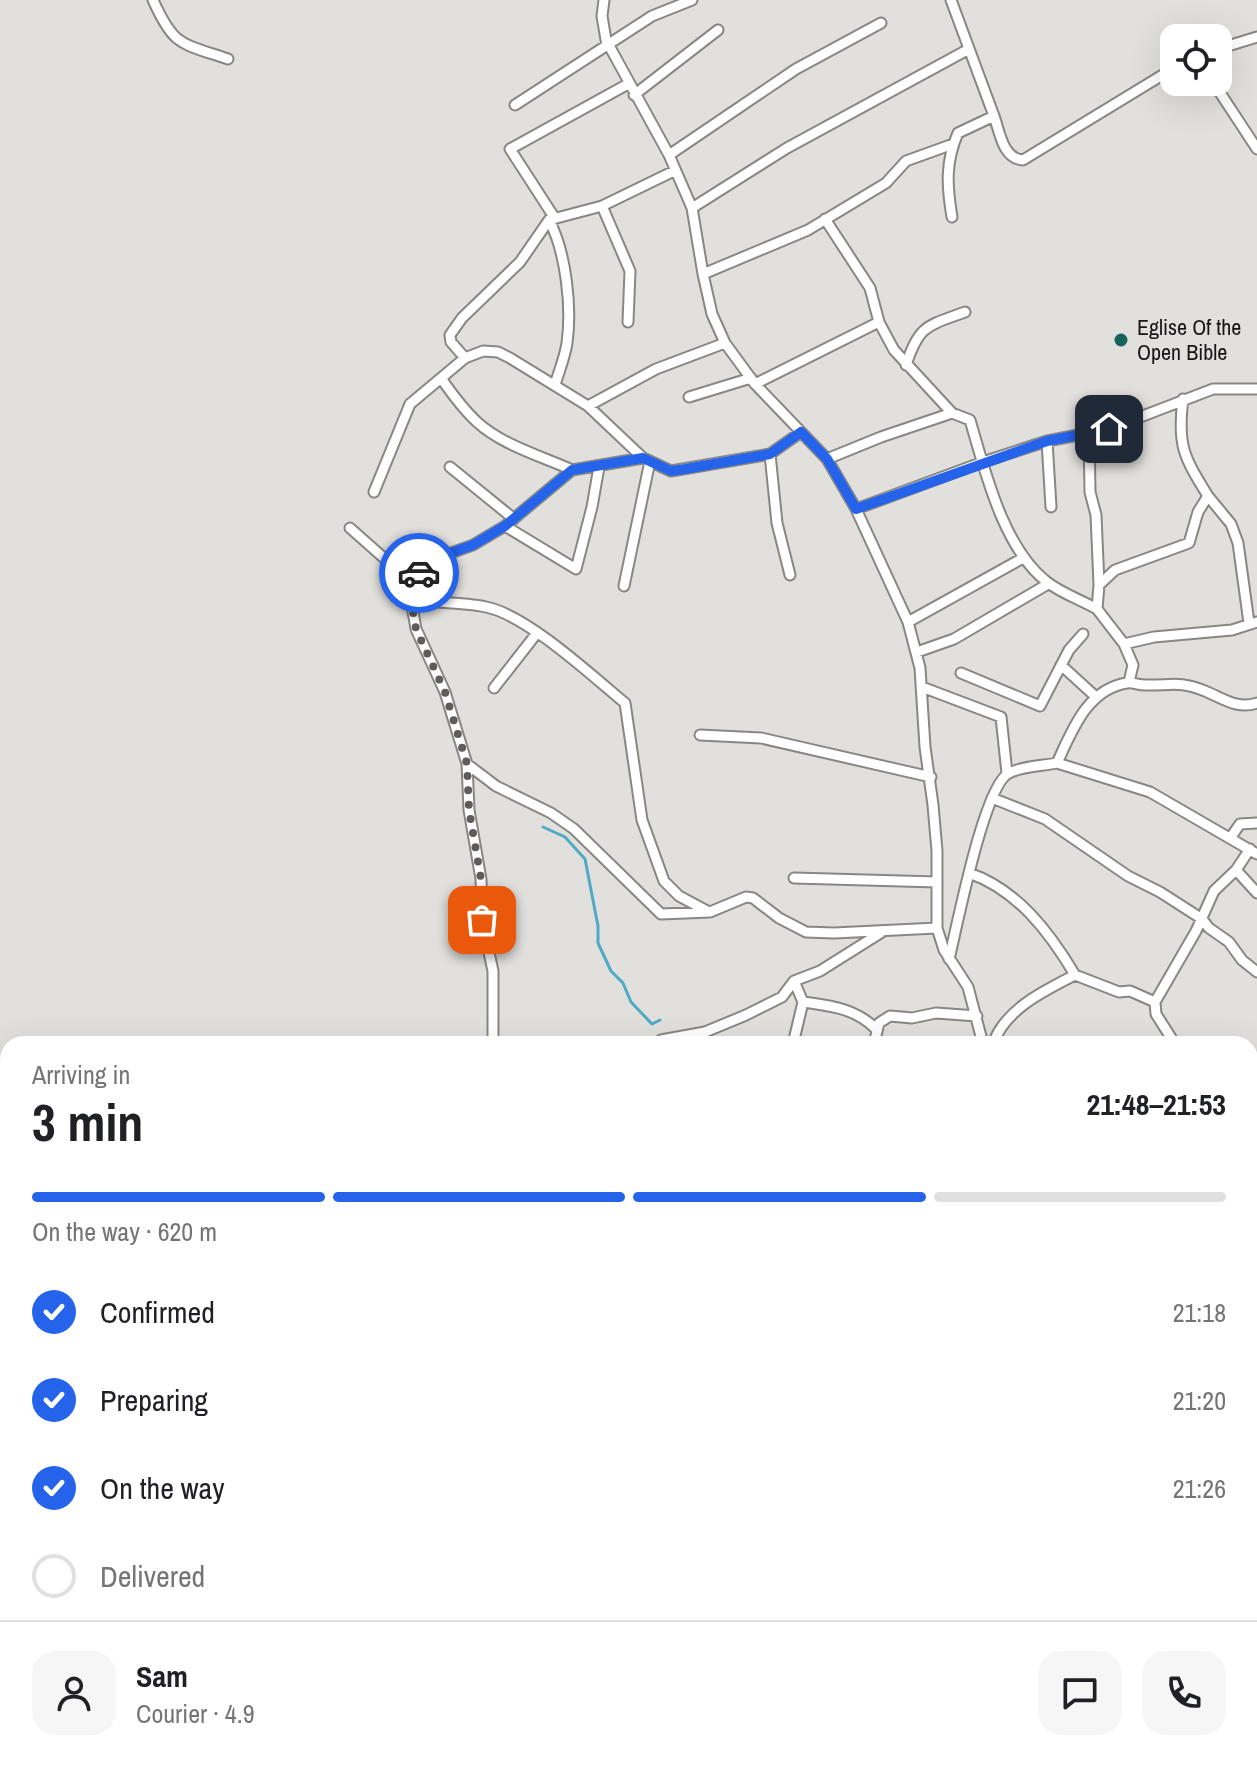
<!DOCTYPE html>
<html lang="en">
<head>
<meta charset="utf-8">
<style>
  :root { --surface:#fff; --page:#f6f6f6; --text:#202124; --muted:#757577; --line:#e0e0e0; --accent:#2563eb }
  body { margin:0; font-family:"Archivo Narrow",sans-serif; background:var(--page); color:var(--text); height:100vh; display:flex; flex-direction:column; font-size:30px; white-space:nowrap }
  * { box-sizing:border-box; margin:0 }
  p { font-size:26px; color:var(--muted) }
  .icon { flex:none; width:44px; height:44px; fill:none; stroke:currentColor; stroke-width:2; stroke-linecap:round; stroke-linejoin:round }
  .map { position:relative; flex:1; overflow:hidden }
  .details { position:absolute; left:0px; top:1036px; width:1258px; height:746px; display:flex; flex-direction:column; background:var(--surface); border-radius:24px 24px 0 0; box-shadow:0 8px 32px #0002 }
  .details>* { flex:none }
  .buttons { position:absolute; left:1160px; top:24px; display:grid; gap:16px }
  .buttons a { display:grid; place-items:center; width:72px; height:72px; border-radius:16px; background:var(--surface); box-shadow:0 8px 32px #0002; font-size:40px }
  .pin { position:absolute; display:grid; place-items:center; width:68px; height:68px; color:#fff; margin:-34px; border-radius:16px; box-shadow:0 4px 12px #0006 }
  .courier { position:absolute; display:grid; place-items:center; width:80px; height:80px; margin:-40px; border:6px solid #2563eb; border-radius:50%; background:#fff; color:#222; box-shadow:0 2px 10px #0007 }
  .overview em { font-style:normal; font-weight:700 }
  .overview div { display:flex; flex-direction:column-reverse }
  .overview { display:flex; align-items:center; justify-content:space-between; height:136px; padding:0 32px }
  h1 { font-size:52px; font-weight:700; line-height:60px }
  .bar { display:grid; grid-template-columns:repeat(4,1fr); gap:12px 8px; align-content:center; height:96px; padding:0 32px }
  .bar i { height:10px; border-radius:6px; background:var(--line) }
  .bar .on { background:var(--accent) }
  .bar p { grid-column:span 4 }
  .line { display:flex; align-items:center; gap:20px; padding:0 32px; border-top:2px solid var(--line) }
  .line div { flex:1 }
  .round { display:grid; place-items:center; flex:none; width:84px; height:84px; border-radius:24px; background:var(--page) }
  ol { padding:0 32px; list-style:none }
  li { display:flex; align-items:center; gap:24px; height:88px }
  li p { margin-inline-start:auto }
  li .icon { padding:8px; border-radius:50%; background:var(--accent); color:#fff; stroke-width:4 }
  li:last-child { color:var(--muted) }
  li i { width:44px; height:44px; border:4px solid var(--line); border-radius:50% }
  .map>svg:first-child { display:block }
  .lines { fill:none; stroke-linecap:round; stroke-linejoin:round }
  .stream { stroke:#4eaac7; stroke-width:3 }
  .minor-casing { stroke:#888783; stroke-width:13 }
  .minor { stroke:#fff; stroke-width:9 }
  .done { stroke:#5e5d5b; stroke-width:8; stroke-dasharray:0 14.4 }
  .route { stroke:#2563eb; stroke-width:10 }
  .poi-dot { fill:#17635a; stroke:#e2e0dc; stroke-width:3 }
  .labels { text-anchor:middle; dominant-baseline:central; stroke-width:6; stroke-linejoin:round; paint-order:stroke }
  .poi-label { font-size:22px; fill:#171615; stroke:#e2e0dc; text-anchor:start }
</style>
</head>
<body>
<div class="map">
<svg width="1257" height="1781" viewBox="0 0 1257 1781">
  <rect width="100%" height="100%" fill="#e2e0dc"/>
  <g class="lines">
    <!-- stream -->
    <path class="stream" d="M543,827l22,10 20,22 13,67v17l13,28 12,12 8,19 21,22 8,-4"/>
    <defs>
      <path id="minor" d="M153,0c21,47 28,43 75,59
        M604,0l-2,16 4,24 63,115 23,53 11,66 9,40 13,29 30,41 72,75 29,50 52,113 12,46 5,79 8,58 4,46v77l7,22 24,37 15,57
        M951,0l43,116 -36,17c-13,29 -11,54 -6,84
        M1218,49l39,-12
        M1213,82l44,67
        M634,95l84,-65
        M515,105l137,-89 40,-16
        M994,116c6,17 9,43 29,44l151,-92
        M669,155l127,-86 85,-46
        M602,206l28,65 -2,51
        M692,208l95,-60 182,-99
        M554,217l-44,-68 118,-65
        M825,219l45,69 9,34 15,28 58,63 18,7c15,51 33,128 77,162 14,11 34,18 50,27
        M549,220c17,32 23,87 18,123 -2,14 -8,28 -12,42
        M703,274l105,-44 78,-47 20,-22 47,-17
        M465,358l-14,-16 -1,-7 12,-17 58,-56 29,-42 53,-14 72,-35
        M906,365c13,-40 21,-39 59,-53
        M441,378c11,16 22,31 36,44 25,23 64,34 95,48
        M755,384l124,-62
        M689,397l62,-19
        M588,406l68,-37 69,-26
        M1089,432l1,60 6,23 3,70
        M1047,441l4,66
        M770,454l7,69 13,52
        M827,459l54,-22 71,-24
        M450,467l64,52
        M374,492l36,-88 55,-46 18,-7 15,1 12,6 78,48 55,52 28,13 99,-17 31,-22
        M1208,496l23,28 7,19 11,80
        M856,509l127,-47 64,-21 62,-12 104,-40h44
        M505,526l71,43 16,-62 7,-40
        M350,528l61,54
        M624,586l26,-125
        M411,600c25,3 51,2 75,7 41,8 106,69 139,96l17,117 22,61 15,15 30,16
        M908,622l115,-64
        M1124,644l30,-7 78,-7 25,-8
        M917,652l37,-13 94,-55
        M1061,665l35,32
        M961,673l79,33 29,-56 14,-16
        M1129,682l4,-17 -9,-21 -27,-35 2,-24 16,-15 74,-27 9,-31 10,-16c-24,-39 -31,-50 -25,-97
        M922,687l79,30 6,56
        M494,688l43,-55
        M700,735l61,3 170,39
        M1057,763l93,29 107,62
        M467,764l29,22 55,27 23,16 87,85 49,-2 36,-15 7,1 26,20 27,14 28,1 103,-5
        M992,798l53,21 83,57 32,16 42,27 7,9 20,14 13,18 15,12
        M1231,837l9,-13 17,-1
        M1236,870l21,23
        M969,873c49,17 81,60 106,102
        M794,878l143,4
        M949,959c8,-32 35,-174 60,-186 13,-7 34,-7 48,-10 15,-32 30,-74 70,-80 6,-1 11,2 18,2 24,1 34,-5 60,6 17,7 33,19 52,12
        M794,981l9,21c28,4 52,6 73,27
        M1155,1002l1,12 19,30
        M493,1044v-73l-11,-51 -1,-41 -12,-69 -2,-46 -22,-72 -29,-63 -5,-29v-18l23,-23 39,-14 32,-19 67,-56 71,-12
        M657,1044l4,-4 44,-8 41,-17 36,-18 12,-16 26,-10 62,-39
        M793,1044l10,-42
        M874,1044l5,-21 11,-7 22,2 24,-5 41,3
        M993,1044c12,-35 51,-53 82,-69l44,17 11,-1 25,11 41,-71 18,-40 22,-21 14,-21
        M1250,1097l7,5
        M1250,1174l7,7
        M1250,1263l7,11
        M1250,1342l7,-8
        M1250,1346l7,7
        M1250,1463l7,-7
        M1250,1508l7,-7
        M1250,1588l7,-9
        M1250,1604l7,4
        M1250,1698l7,3
        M592,1774l6,7
        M1058,1774v7
        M1166,1774l13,7
        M1250,1774l7,5
        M915,1776l1,-2
        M895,1781l2,-7
        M965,1781l8,-7
        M1145,1781l5,-7"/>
    </defs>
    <!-- minor casing -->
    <use href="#minor" class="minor-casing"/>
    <!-- minor -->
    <use href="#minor" class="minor"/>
  </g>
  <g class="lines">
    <!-- done -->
    <path class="done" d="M419,573l-8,9v18l5,29 29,63 22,72 2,46 12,69 1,41"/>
    <!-- route -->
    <path class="route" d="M419,573l15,-14 39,-14 32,-19 67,-56 71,-12 28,13 14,-2 85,-15 31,-22 26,27 29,50 191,-68 62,-12"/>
  </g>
  <!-- markers -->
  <circle class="poi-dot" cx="1121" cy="340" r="8"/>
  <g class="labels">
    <!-- poi labels -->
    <g class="poi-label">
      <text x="1137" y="327">Eglise Of the<tspan x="1137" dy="25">Open Bible</tspan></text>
    </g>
  </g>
</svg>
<div class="buttons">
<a><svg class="icon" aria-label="locate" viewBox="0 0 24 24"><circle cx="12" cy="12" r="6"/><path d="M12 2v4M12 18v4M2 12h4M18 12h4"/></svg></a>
</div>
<div class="pin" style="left:482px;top:920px;background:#ea580c"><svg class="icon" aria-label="bag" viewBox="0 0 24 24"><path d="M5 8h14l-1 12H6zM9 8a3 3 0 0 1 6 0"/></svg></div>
<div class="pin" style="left:1109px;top:429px;background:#1f2937"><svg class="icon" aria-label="home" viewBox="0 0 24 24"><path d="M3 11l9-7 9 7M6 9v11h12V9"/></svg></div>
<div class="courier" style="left:419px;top:573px"><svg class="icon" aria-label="car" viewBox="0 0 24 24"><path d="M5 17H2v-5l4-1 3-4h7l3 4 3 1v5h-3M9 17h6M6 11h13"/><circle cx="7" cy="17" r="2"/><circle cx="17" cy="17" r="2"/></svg></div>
<section class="details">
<div class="overview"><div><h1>3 min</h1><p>Arriving in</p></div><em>21:48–21:53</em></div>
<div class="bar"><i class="on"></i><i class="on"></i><i class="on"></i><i></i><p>On the way · 620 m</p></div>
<ol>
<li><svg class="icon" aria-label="check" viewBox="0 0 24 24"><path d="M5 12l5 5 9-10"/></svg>Confirmed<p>21:18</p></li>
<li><svg class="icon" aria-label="check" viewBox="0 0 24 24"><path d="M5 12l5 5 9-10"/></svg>Preparing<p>21:20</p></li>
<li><svg class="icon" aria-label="check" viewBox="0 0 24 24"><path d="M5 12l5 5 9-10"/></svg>On the way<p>21:26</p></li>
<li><i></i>Delivered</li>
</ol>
<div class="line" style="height:144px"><a class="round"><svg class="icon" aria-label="person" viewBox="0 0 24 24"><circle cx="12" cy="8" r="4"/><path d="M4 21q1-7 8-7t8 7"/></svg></a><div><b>Sam</b><p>Courier · 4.9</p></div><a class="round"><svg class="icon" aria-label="chat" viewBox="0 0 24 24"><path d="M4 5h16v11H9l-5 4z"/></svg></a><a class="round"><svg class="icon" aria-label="phone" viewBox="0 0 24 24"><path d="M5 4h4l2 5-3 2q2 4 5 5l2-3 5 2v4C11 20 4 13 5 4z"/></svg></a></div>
</section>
</div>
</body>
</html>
